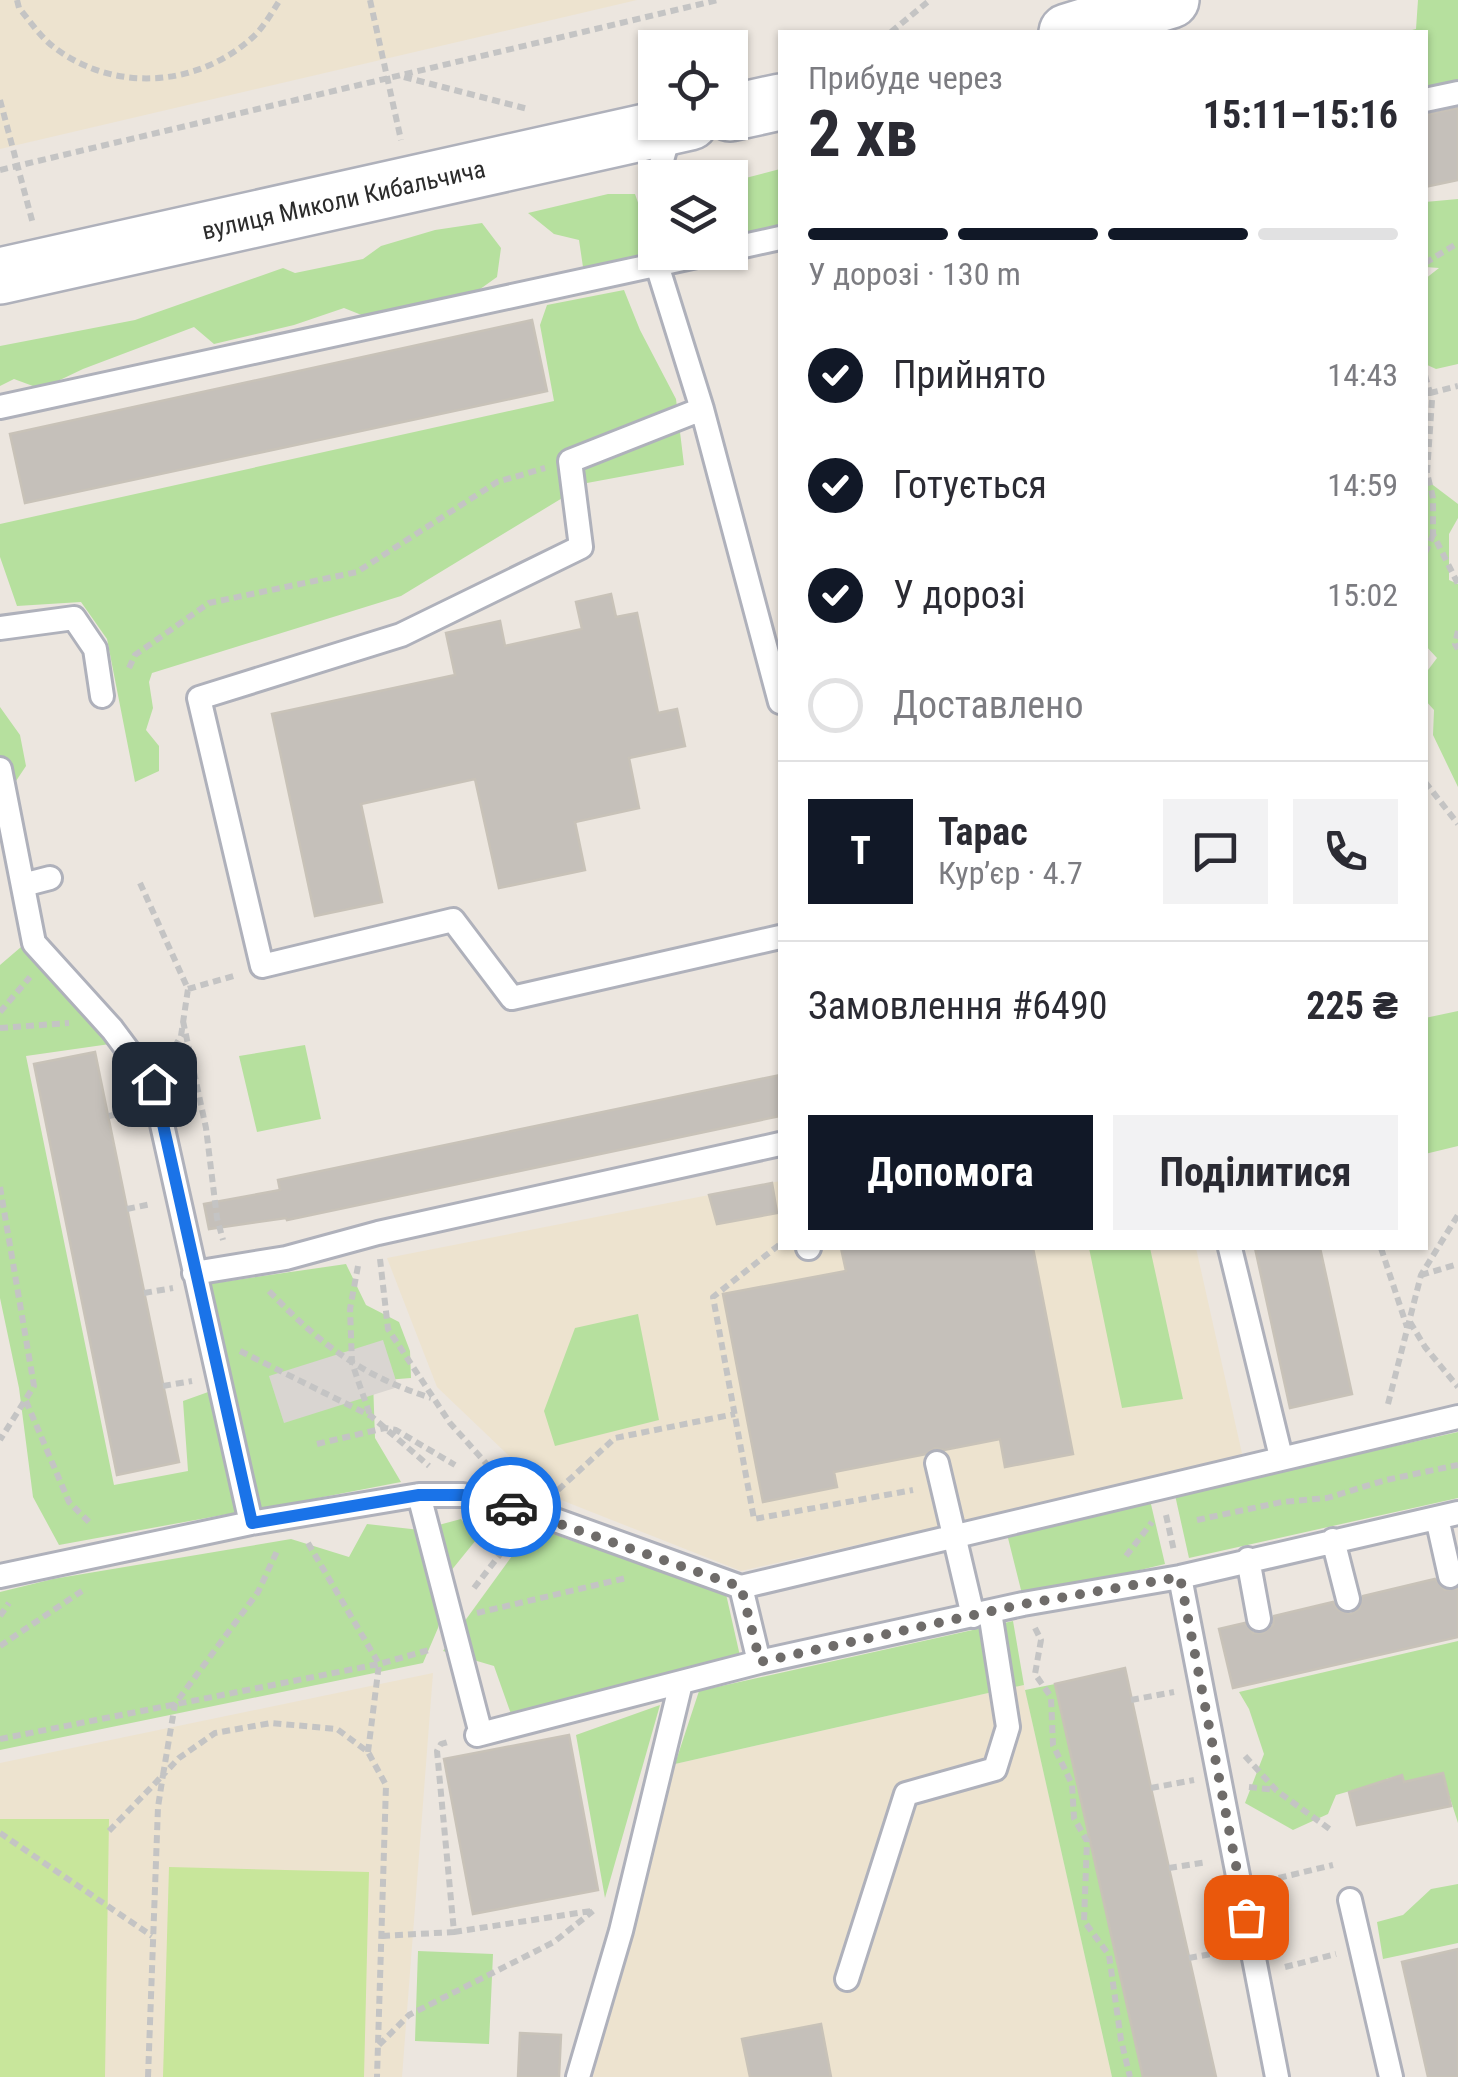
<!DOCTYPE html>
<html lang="uk">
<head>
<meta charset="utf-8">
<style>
  :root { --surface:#fff; --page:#f2f2f3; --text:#2b2b33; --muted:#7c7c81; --line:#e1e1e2; --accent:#111827 }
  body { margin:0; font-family:"Roboto Condensed",sans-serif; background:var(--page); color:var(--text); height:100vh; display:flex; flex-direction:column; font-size:38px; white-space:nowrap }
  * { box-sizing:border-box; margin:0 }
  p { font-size:32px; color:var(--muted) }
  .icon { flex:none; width:55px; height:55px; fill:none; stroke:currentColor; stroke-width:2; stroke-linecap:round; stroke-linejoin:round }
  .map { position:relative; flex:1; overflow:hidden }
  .side { position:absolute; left:778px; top:30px; width:650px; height:1220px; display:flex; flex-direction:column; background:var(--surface); border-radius:0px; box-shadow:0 2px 8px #0004 }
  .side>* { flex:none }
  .fabs { position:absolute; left:638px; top:30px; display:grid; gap:20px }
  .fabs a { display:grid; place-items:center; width:110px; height:110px; border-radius:0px; background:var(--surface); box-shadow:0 2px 8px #0004; font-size:50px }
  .pin { position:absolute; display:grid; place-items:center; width:85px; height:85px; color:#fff; margin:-42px; border-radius:20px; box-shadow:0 5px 15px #0006 }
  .courier { position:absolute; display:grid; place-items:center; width:100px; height:100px; margin:-50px; border:8px solid #1a73e8; border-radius:50%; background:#fff; color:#222; box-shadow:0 2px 12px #0007 }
  .headline em { font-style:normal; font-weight:700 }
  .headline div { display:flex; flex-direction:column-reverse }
  .headline { display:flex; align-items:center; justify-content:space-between; height:170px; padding:0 30px }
  h1 { font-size:65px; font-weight:700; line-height:75px }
  .bar { display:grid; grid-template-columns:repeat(4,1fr); gap:15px 10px; align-content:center; height:120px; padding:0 30px }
  .bar i { height:12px; border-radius:8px; background:var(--line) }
  .bar .current { background:var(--accent) }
  .bar p { grid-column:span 4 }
  .line { display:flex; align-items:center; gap:25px; padding:0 30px; border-top:2px solid var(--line) }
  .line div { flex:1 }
  .round { display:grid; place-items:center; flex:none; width:105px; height:105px; border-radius:0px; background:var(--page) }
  ol { padding:0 30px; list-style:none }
  li { display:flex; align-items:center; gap:30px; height:110px }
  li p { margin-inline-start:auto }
  li .icon { padding:10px; border-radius:50%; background:var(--accent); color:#fff; stroke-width:4 }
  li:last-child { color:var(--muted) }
  li i { width:55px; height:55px; border:5px solid var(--line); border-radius:50% }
  .primary-button { display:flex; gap:20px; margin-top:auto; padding:20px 30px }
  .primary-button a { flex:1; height:115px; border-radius:0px; background:var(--accent); color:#fff; font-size:40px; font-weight:700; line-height:115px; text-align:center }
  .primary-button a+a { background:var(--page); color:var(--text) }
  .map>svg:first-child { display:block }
  .education { fill:#ede3cf }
  .green { fill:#b6e09e }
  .pitch { fill:#c8e69b }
  .plaza { fill:#d9d5d1 }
  .building { fill:#c5c0ba; stroke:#c8c2b8; stroke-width:2.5 }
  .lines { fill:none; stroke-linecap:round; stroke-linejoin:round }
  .lane-casing { stroke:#afb1bb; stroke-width:28 }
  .secondary-casing { stroke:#afb1bb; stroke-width:60 }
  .path { stroke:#c4c4c4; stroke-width:6; stroke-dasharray:8 5; stroke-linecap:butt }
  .lane { stroke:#fff; stroke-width:22 }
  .secondary { stroke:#fff; stroke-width:55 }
  .done { stroke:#6f6c6a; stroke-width:10; stroke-dasharray:0 18 }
  .route { stroke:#1a73e8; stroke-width:12 }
  .labels { text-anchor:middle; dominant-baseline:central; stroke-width:9; stroke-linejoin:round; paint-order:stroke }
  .street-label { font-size:25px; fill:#2b2b2b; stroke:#fff }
</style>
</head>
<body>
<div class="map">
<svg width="1458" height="2077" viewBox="0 0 1458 2077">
  <rect width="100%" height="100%" fill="#ece6df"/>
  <!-- education -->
  <path class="education" d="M0,0h637l-637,149z
    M780,1181v67h416l47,210 -502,113 -190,-75 -114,-109 -50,-129z
    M433,1673l-31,404h-402v-314z
    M1024,1685l88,392h-519l82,-313z"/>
  <!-- green -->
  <path class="green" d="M1418,0h40v83l-33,7v-58h-21l12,-3z
    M780,169v60l-50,9v-56z
    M608,194h27l13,37 -5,29 -60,7 -4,-27 -25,-6 -26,-21z
    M1458,199v165l-22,5 -11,-5v-85l14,-11 -14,-1v-65z
    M482,223l19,25 -4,29 -28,20 -100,21 -25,-10 -50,17 -80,19 -20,-17 -111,42 -42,20 -27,-10 -14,7v-40l135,-26 148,-52 12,5 68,-14 18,-13 54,-16z
    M624,290l16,40 36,69 8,66 -97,18 -186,113 -249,77 -3,9 4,26 -7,22 13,16v25l-24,11 -28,-143 -26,-37 -64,4 -17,-49v-33l554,-123 -14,-76 7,-20z
    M1425,479l33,25v14l-9,16v46l9,4v203l-25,-52 1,-25 -9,-10v-26l12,-16 -12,-13z
    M0,707l20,28 6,31 -12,18 -14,-1z
    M21,947l89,97 -84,12 88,429 74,-14 -5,-70 28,-10 28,121 -180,33 -26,-48 -14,-109 -19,-90v-333z
    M1458,1011v135l-33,8v-136z
    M305,1045l16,74 -64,13 -18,-76z
    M1089,1248h61l33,151 -61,9z
    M346,1264l20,41 33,17 11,29 1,27 -38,3 2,57 26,44 -140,27 -53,-225z
    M638,1314l21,106 -104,26 -11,-35 31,-83z
    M1458,1432v66l-269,60 -14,-63z
    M1150,1500l15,64 -142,34 -16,-64z
    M461,1519l15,21 -26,32 -12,56 -15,35 -423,87v-158l53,-13 238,-40 58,18 18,-33 53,6z
    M533,1527l193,67 14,62 -229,58 -17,-48 -51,-15z
    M1013,1621l11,64 -349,79 24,-73z
    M1458,1641v182l-16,-50 -13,3 2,10 -25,6 -4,-17 -16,4 3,11 -25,-3 -28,8 -8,19 -35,16 -48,-27 19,-49 -15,-45 -10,-17z
    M1055,1684l88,393h-31l-87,-387z
    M660,1705l-55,193 -29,-163z
    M1458,1884v59l-75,16 -6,-37 26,-7 28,-26z
    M418,1951l75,3 -4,90 -74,-3z"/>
  <!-- pitch -->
  <path class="pitch" d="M0,1819h109l-4,258h-105z
    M169,1867l200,5 -5,205h-201z"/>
  <!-- plaza -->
  <path class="plaza" d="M383,1340l15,47 -114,36 -15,-47z"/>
  <!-- building -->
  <path class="building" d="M1458,108v72l-33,7v-72z
    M532,320l15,71 -522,112 -15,-69z
    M611,594l5,23 21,-4 21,100 19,-4 8,37 -56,12 10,50 -64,14 10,48 -86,18 -24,-109 -114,25 21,98 -67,14 -43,-202 183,-39 -9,-42 54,-12 5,25 77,-17 -6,-27z
    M95,1052l84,410 -62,13 -83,-411z
    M780,1075v41l-493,104 -1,-2 -77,11 -5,-25 76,-14 -2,-10z
    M772,1183l5,30 -60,11 -8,-29z
    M841,1248h192l40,206 -68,13 -5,-28 -56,11 -9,-2 -9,6 -92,18 3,15 -74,15 -40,-208 123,-23z
    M1255,1248h65l32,146 -62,14z
    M1435,1579l10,11 13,-2v49l-225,51 -14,-59 26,-6 8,10h10l10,-8 1,-9 59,-14 5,8 13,4 8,-5 4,-13z
    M1125,1668l26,120 65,289h-73l-88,-393z
    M569,1735l29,155 -125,24 -29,-155z
    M1443,1773l8,33 -94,19 -8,-33 53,-17 2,7z
    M1458,1949v128h-30l-26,-115z
    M821,2024l10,53h-81l-8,-38z
    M520,2033l41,2 -2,42h-41z"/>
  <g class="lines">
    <defs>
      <path id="lane" d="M1425,100l33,-7
        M657,178l14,-50
        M730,249l50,-11
        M657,253v12l45,144 78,293
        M0,407l715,-155
        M702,409l-132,52 11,86 -180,88 -202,63 63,268 191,-46 59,78 268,-61
        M0,628l74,-10 21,31 7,47
        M0,769l34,174 78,86 41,55 98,439
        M23,885l27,-7
        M808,1248h1
        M1230,1248l51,209
        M194,1273l92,-15 92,-25 402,-89
        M937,1463l36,153
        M419,1495l62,239
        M1437,1518l13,58
        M1333,1540l15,59
        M1248,1559l11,60
        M0,1576l251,-53 168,-28h44l70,17 208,75 717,-170
        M1180,1577l97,500
        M741,1587l18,75
        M477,1735l282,-73 264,-58 157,-27 278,-64
        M1350,1900l41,177
        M847,1979l59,-185 89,-25 13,-42 -18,-115
        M578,2077l43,-146 60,-248"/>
      <g id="secondary">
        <path d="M1067,32l104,-32"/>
        <path d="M730,113l50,-11"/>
        <path id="s1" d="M0,276l690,-154"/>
      </g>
    </defs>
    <!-- lane casing -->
    <use href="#lane" class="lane-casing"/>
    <!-- secondary casing -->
    <use href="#secondary" class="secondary-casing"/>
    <!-- path -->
    <path class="path" d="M17,0l2,8c11,13 22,30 36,40 60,45 143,39 198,-11 11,-10 19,-25 27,-37
      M370,0l31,140
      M891,32l39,-32
      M404,77l124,32
      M0,100l33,124
      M0,170l718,-170
      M1425,263l33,-20
      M1425,375l7,25 -5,73 6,25v36l25,50
      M1430,393l28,-7
      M1425,553l8,-18
      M1458,631l-3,13 3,5
      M129,668l6,-13 74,-52 148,-31 140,-90 48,-14
      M1425,782l33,42
      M140,883l48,106 -7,47 -13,22
      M188,989l49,-14
      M0,1012l30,-35
      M183,1021l23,107 11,90 6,22
      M0,1028l69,-5
      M109,1116l23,-5
      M0,1187l34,199 -34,54
      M127,1209l24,-5
      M779,1245l-66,52 41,222 159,-29
      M1381,1248l26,79
      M380,1259l8,70 62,94 43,48
      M358,1266l-8,43 2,54 18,52
      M1421,1275l37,-11
      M269,1291c51,53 91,84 162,107
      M144,1293l29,-5
      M1410,1322l15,25 33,40
      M240,1351l131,65 58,50
      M163,1386l29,-5
      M26,1401l43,101 23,23
      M1388,1404l33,-129 37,-60
      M317,1444l68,-16 11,2 59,35
      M558,1490l57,-52 120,-24
      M1166,1515l8,36
      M1197,1520l85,-18 45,-4 59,-18 72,-15
      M308,1543l71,121 -11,88
      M1126,1556l26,-34
      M474,1588l41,-53
      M477,1613l149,-35
      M0,1616l9,-13
      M1035,1628l6,12 -6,34 16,23 2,48 19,39 2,34 13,23 -3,80 25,34 12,85 9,37
      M0,1646l82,-55
      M1131,1700l43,-8
      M0,1739l379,-75 50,-14
      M1245,1756l32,35 54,39
      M1249,1787l27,3
      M1151,1788l43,-8
      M109,1831l54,-56 12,-71 83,-112 20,-43
      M0,1833l152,103
      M1169,1868l38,-6
      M1266,1881l67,-16
      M454,1932l137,-21
      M382,1936l72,-4 -17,-181 4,-7 10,-3
      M1189,1958l33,-6
      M1285,1967l51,-13
      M379,2045l30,-30 145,-73 39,-31
      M148,2077l10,-270 5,-32 16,-17 36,-25 56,-10 66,6 31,23 18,33 -9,292"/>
    <!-- lane -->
    <use href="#lane" class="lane"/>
    <!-- secondary -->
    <use href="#secondary" class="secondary"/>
  </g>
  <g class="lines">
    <!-- done -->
    <path class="done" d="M511,1507l230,80 19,75 264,-58 156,-27 66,340"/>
    <!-- route -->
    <path class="route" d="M154,1084l98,439 167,-28h44l48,12"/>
  </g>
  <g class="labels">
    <!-- street labels -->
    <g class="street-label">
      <text stroke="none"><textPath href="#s1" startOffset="352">вулиця Миколи Кибальчича</textPath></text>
    </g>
  </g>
</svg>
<div class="fabs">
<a><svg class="icon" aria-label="locate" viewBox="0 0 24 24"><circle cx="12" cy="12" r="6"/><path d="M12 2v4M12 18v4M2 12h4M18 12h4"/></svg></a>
<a><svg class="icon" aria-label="layers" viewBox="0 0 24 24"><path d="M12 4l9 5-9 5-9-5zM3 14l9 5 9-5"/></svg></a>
</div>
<div class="pin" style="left:1246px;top:1917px;background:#ea580c"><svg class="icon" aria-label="bag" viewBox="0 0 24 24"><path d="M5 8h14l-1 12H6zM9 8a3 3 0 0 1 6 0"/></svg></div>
<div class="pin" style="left:154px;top:1084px;background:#1f2937"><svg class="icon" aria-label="home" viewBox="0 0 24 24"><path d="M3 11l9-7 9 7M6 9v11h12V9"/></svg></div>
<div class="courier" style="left:511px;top:1507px"><svg class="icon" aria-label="car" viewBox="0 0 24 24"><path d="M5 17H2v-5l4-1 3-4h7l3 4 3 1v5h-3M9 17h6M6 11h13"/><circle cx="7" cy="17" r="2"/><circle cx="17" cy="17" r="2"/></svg></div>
<section class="side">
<div class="headline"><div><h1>2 хв</h1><p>Прибуде через</p></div><em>15:11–15:16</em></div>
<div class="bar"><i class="current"></i><i class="current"></i><i class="current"></i><i></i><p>У дорозі · 130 m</p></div>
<ol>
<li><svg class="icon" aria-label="check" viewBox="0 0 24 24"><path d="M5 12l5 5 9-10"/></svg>Прийнято<p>14:43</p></li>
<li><svg class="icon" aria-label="check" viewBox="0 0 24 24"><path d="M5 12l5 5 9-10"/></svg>Готується<p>14:59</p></li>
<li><svg class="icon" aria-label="check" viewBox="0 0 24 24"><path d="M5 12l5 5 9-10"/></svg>У дорозі<p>15:02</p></li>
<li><i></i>Доставлено</li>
</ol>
<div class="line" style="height:180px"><b class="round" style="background:var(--accent);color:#fff">Т</b><div><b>Тарас</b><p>Кур’єр · 4.7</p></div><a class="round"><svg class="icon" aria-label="chat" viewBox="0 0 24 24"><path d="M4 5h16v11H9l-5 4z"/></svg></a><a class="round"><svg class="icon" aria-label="phone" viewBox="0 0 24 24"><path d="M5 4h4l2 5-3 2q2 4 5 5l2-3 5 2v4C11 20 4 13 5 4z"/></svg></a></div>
<div class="line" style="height:130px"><div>Замовлення #6490</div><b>225 ₴</b></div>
<div class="primary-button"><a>Допомога</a><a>Поділитися</a></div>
</section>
</div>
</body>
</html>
